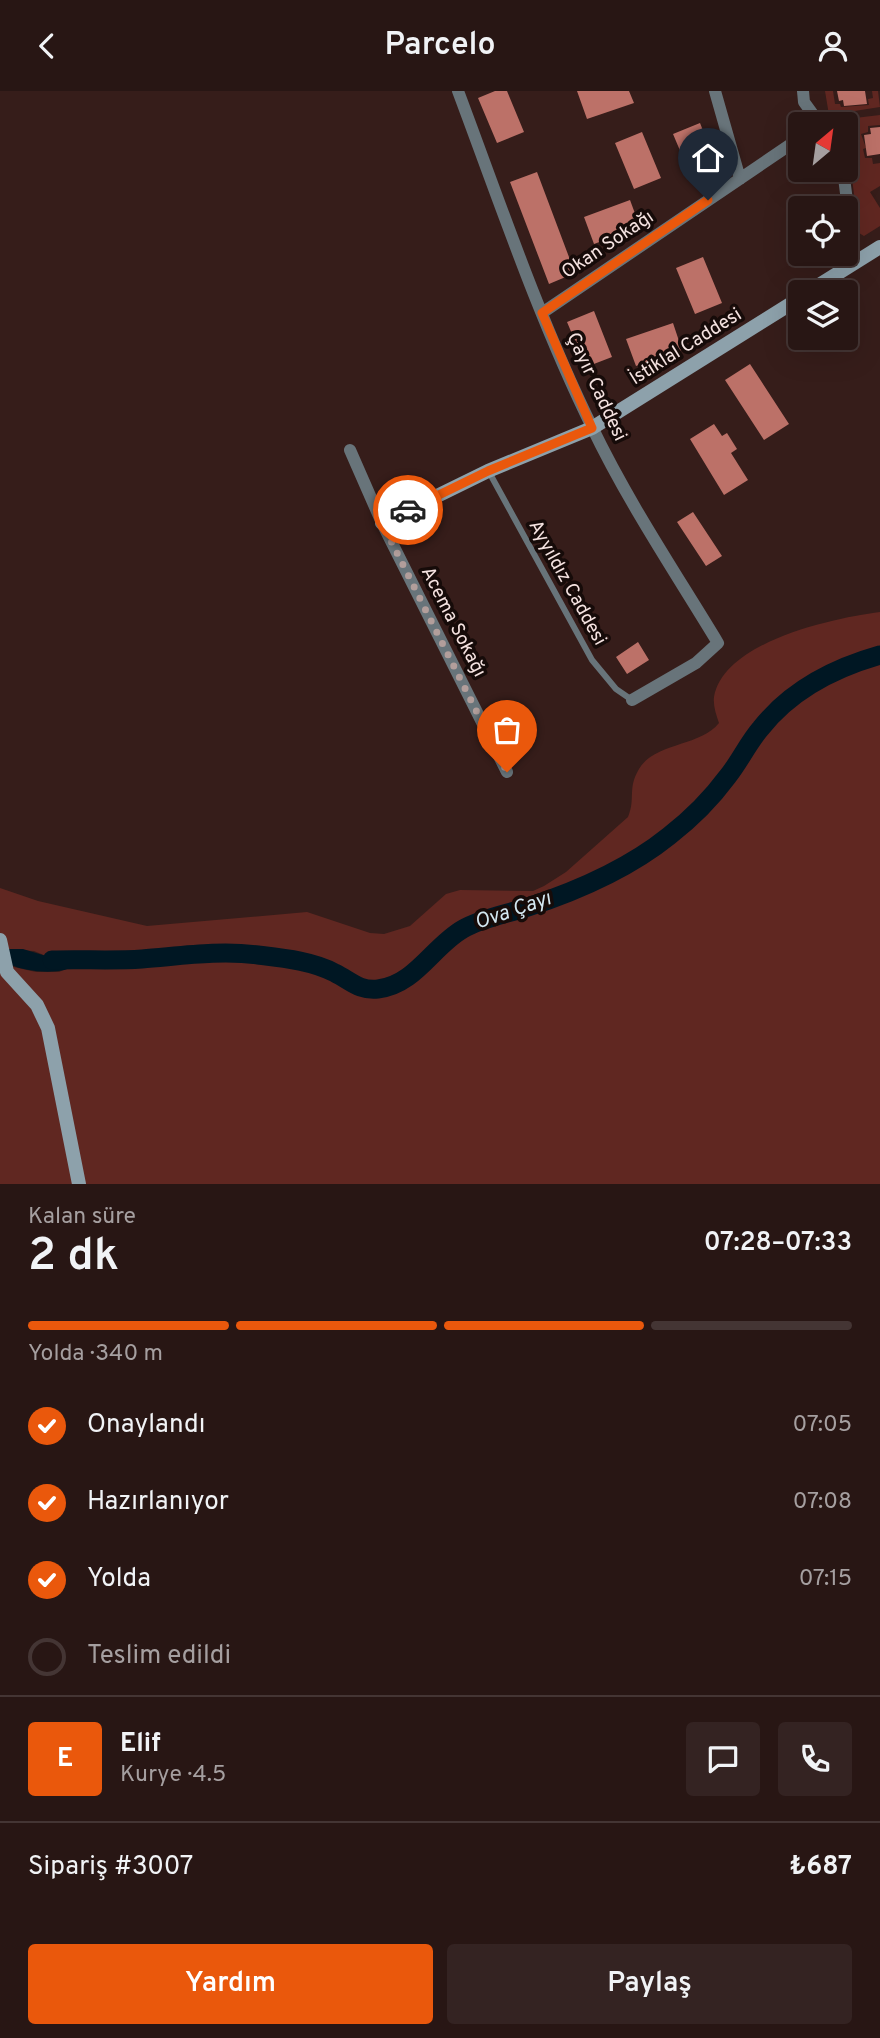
<!DOCTYPE html>
<html lang="tr">
<head>
<meta charset="utf-8">
<style>
  :root { --surface:#281614; --page:#342322; --text:#f1f3f6; --muted:#a59fa0; --line:#443534; --accent:#ea580c }
  body { margin:0; font-family:Overpass,sans-serif; background:var(--page); color:var(--text); height:100vh; display:flex; flex-direction:column; font-size:26px; white-space:nowrap }
  * { box-sizing:border-box; margin:0 }
  p { font-size:23px; color:var(--muted) }
  .icon { flex:none; width:38px; height:38px; fill:none; stroke:currentColor; stroke-width:2; stroke-linecap:round; stroke-linejoin:round }
  .map { position:relative; height:1093px; overflow:hidden }
  .panel { display:flex; flex-direction:column; background:var(--surface); flex:1 }
  .panel>* { flex:none }
  .needle { width:46px; rotate:29deg }
  .tools { position:absolute; left:788px; top:21px; display:grid; gap:14px }
  .tools a { display:grid; place-items:center; width:70px; height:70px; border-radius:7px; background:var(--surface); box-shadow:0 7px 28px #0002,0 0 0 2px var(--line); font-size:35px }
  .pin { position:absolute; display:grid; place-items:center; width:60px; height:60px; color:#fff; margin:-72px -30px; border-radius:50% 50% 50% 0; rotate:-45deg; box-shadow:0 0 7px #0007 }
  .pin .icon { rotate:45deg }
  .courier { position:absolute; display:grid; place-items:center; width:70px; height:70px; margin:-35px; border:5px solid #ea580c; border-radius:50%; background:#fff; color:#222; box-shadow:0 2px 9px #0007 }
  .summary em { font-style:normal; font-weight:600 }
  .summary div { display:flex; flex-direction:column-reverse }
  .summary { display:flex; align-items:center; justify-content:space-between; height:119px; padding:0 28px }
  h1 { font-size:46px; font-weight:600; line-height:52px }
  .bar { display:grid; grid-template-columns:repeat(4,1fr); gap:10px 7px; align-content:center; height:84px; padding:0 28px }
  .bar i { height:9px; border-radius:5px; background:var(--line) }
  .bar .selected { background:var(--accent) }
  .bar p { grid-column:span 4 }
  .line { display:flex; align-items:center; gap:18px; padding:0 28px; border-top:2px solid var(--line) }
  .line div { flex:1 }
  .round { display:grid; place-items:center; flex:none; width:74px; height:74px; border-radius:7px; background:var(--page) }
  ol { padding:0 28px; list-style:none }
  li { display:flex; align-items:center; gap:21px; height:77px }
  li p { margin-inline-start:auto }
  li .icon { padding:7px; border-radius:50%; background:var(--accent); color:#fff; stroke-width:4 }
  li:last-child { color:var(--muted) }
  li i { width:38px; height:38px; border:4px solid var(--line); border-radius:50% }
  .primary-button { display:flex; gap:14px; margin-top:auto; padding:14px 28px }
  .primary-button a { flex:1; height:80px; border-radius:7px; background:var(--accent); color:#fff; font-size:28px; font-weight:600; line-height:80px; text-align:center }
  .primary-button a+a { background:var(--page); color:var(--text) }
  header { display:flex; justify-content:space-between; align-items:center; height:91px; padding:0 28px; background:var(--surface); font-size:32px; font-weight:600 }
  .map>svg:first-child { display:block }
  .green { fill:#602721 }
  .water { fill:#001723 }
  .lines { fill:none; stroke-linecap:round; stroke-linejoin:round }
  .river { stroke:#001723; stroke-width:19 }
  .building { fill:#bc7168 }
  .lane { stroke:#68747a; stroke-width:6 }
  .street { stroke:#68747a; stroke-width:12 }
  .secondary { stroke:#8da1ab; stroke-width:14 }
  .done { stroke:#b29e9b; stroke-width:7; stroke-dasharray:0 12.6 }
  .route { stroke:#ea580c; stroke-width:9 }
  .labels { text-anchor:middle; dominant-baseline:central; stroke-width:7; stroke-linejoin:round; paint-order:stroke }
  .street-label { font-size:19px; fill:#f5e3e1; stroke:#160b09 }
  .water-label { font-size:21px; font-style:italic; fill:#d3e7f1; stroke:#160b09 }
</style>
</head>
<body>
<header><svg class="icon" aria-label="back" viewBox="0 0 24 24"><path d="M15 5l-7 7 7 7"/></svg>Parcelo<svg class="icon" aria-label="person" viewBox="0 0 24 24"><circle cx="12" cy="8" r="4"/><path d="M4 21q1-7 8-7t8 7"/></svg></header>
<div class="map">
<svg width="880" height="1093" viewBox="0 0 880 1093">
  <rect width="100%" height="100%" fill="#361d1a"/>
  <!-- green -->
  <path class="green" d="M825,0h8l2,13h5l1,3 28,-2 -1,-6 5,-1 -1,-7h6l2,16 -51,8z
    M880,24v10l-12,1v6l-7,2 5,14 -3,1 2,9h7l1,6 7,-1v23l-10,6 10,16v18l-16,10 -5,-3 -14,-109h-15v-3z
    M880,521v572h-880v-220l36,8h23l18,-8 3,-13h-14l-20,5 -12,-5 -34,-2v-61l38,13 109,25 160,-14 63,21 14,1 26,-8 36,-32 14,-4 73,1 11,-5 22,-14 62,-55c8,-19 -1,-28 11,-48 16,-27 61,-22 80,-46 -3,-9 -6,-17 -5,-26 10,-56 120,-79 166,-85z"/>
  <!-- water -->
  <path class="water" d="M0,858h23l23,7 20,-5h15l1,2c-2,4 -2,8 -5,11 -14,12 -50,8 -66,1z"/>
  <g class="lines">
    <!-- river -->
    <path class="river" d="M52,869c30,-1 60,1 90,-1 39,-3 77,-9 116,-4 25,3 55,6 77,18 16,8 24,18 43,16 37,-4 55,-43 85,-60 19,-11 44,-15 65,-22 49,-16 100,-38 141,-71 22,-17 42,-37 59,-60 12,-15 20,-33 33,-48 30,-38 73,-60 119,-73"/>
  </g>
  <!-- building -->
  <path class="building" d="M495,0h12l17,41 -27,11 -19,-45z
    M577,0h52l5,12 -47,16z
    M837,0h28l2,13 -23,2 -1,-6 -4,1z
    M700,32l18,45 -26,11 -19,-45z
    M880,36v27l-13,2 -3,-21 7,-1 -1,-6z
    M642,41l19,46 -27,11 -19,-46z
    M537,81l38,101 -26,11 -39,-102z
    M630,109l10,27 -46,17 -10,-27z
    M703,166l19,46 -27,11 -19,-46z
    M594,220l18,46 -26,10 -19,-45z
    M673,232l9,27 -46,16 -10,-27z
    M750,273l39,60 -25,16 -39,-60z
    M714,333l8,12 5,-3 10,16 -6,4 17,27 -24,15 -34,-56z
    M693,421l29,44 -16,10 -29,-44z
    M638,551l11,18 -22,14 -11,-17z"/>
  <g class="lines">
    <!-- lane -->
    <path class="lane" d="M489,381l103,188 24,29 16,11"/>
    <!-- street -->
    <path class="street" d="M458,0c42,112 81,228 134,336 36,75 83,145 126,216l-22,20 -64,37
      M715,0l25,88
      M803,0l1,11 16,22
      M843,79l12,93
      M542,222l258,-175
      M350,359l32,73 125,249"/>
    <!-- secondary -->
    <path class="secondary" d="M808,201l72,-45
      M382,432l106,-52 104,-43 208,-130
      M0,849l7,32 30,33 11,23 31,156"/>
  </g>
  <g class="lines">
    <!-- done -->
    <path class="done" d="M408,419l-26,13 125,249"/>
    <!-- route -->
    <path class="route" d="M408,419l80,-39 104,-43 -50,-115 166,-113"/>
  </g>
  <g class="labels">
    <!-- street labels -->
    <g class="street-label">
      <text transform="translate(608 154) rotate(-34)">Okan Sokağı</text>
      <text transform="translate(686 256) rotate(-32)">İstiklal Caddesi</text>
      <text transform="translate(596 296) rotate(65)">Çayır Caddesi</text>
      <text transform="translate(567 492) rotate(61)">Ayyıldız Caddesi</text>
      <text transform="translate(453 531) rotate(63)">Acema Sokağı</text>
    </g>
    <!-- water labels -->
    <g class="water-label">
      <text transform="translate(513 820) rotate(-19)">Ova Çayı</text>
    </g>
  </g>
</svg>
<div class="tools">
<a><svg class="needle" viewBox="-14 -14 28 28"><path d="M0-13l5 13h-10z" fill="#e53935"/><path d="M0 13l5-13h-10z" fill="#a59fa0"/></svg></a>
<a><svg class="icon" aria-label="locate" viewBox="0 0 24 24"><circle cx="12" cy="12" r="6"/><path d="M12 2v4M12 18v4M2 12h4M18 12h4"/></svg></a>
<a><svg class="icon" aria-label="layers" viewBox="0 0 24 24"><path d="M12 4l9 5-9 5-9-5zM3 14l9 5 9-5"/></svg></a>
</div>
<div class="pin" style="left:507px;top:681px;background:#ea580c"><svg class="icon" aria-label="bag" viewBox="0 0 24 24"><path d="M5 8h14l-1 12H6zM9 8a3 3 0 0 1 6 0"/></svg></div>
<div class="pin" style="left:708px;top:109px;background:#1f2937"><svg class="icon" aria-label="home" viewBox="0 0 24 24"><path d="M3 11l9-7 9 7M6 9v11h12V9"/></svg></div>
<div class="courier" style="left:408px;top:419px"><svg class="icon" aria-label="car" viewBox="0 0 24 24"><path d="M5 17H2v-5l4-1 3-4h7l3 4 3 1v5h-3M9 17h6M6 11h13"/><circle cx="7" cy="17" r="2"/><circle cx="17" cy="17" r="2"/></svg></div>
</div>
<section class="panel">
<div class="summary"><div><h1>2 dk</h1><p>Kalan süre</p></div><em>07:28–07:33</em></div>
<div class="bar"><i class="selected"></i><i class="selected"></i><i class="selected"></i><i></i><p>Yolda · 340 m</p></div>
<ol>
<li><svg class="icon" aria-label="check" viewBox="0 0 24 24"><path d="M5 12l5 5 9-10"/></svg>Onaylandı<p>07:05</p></li>
<li><svg class="icon" aria-label="check" viewBox="0 0 24 24"><path d="M5 12l5 5 9-10"/></svg>Hazırlanıyor<p>07:08</p></li>
<li><svg class="icon" aria-label="check" viewBox="0 0 24 24"><path d="M5 12l5 5 9-10"/></svg>Yolda<p>07:15</p></li>
<li><i></i>Teslim edildi</li>
</ol>
<div class="line" style="height:126px"><b class="round" style="background:var(--accent);color:#fff">E</b><div><b>Elif</b><p>Kurye · 4.5</p></div><a class="round"><svg class="icon" aria-label="chat" viewBox="0 0 24 24"><path d="M4 5h16v11H9l-5 4z"/></svg></a><a class="round"><svg class="icon" aria-label="phone" viewBox="0 0 24 24"><path d="M5 4h4l2 5-3 2q2 4 5 5l2-3 5 2v4C11 20 4 13 5 4z"/></svg></a></div>
<div class="line" style="height:91px"><div>Sipariş #3007</div><b>₺687</b></div>
<div class="primary-button"><a>Yardım</a><a>Paylaş</a></div>
</section>
</body>
</html>
